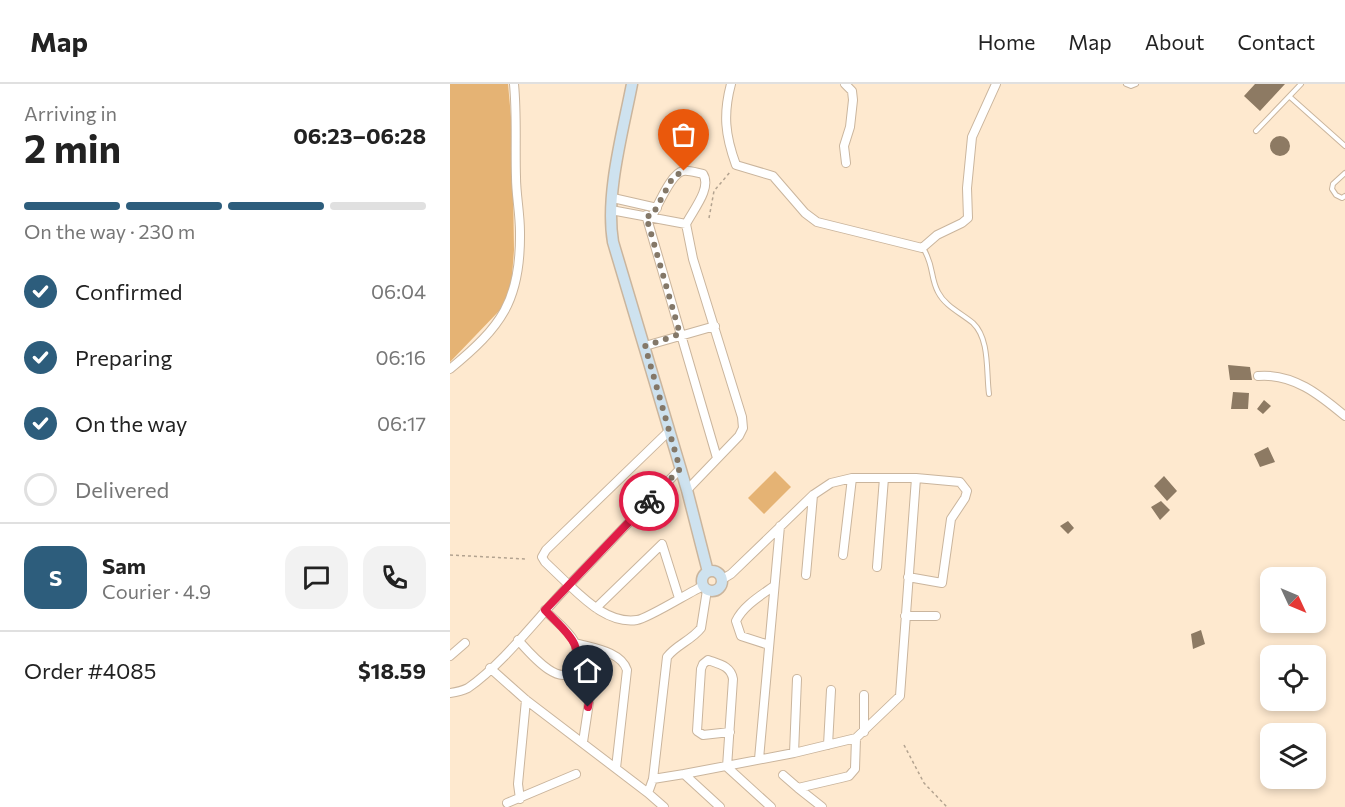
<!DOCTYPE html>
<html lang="en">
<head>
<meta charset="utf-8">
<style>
  :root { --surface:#fff; --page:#f2f2f2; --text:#222; --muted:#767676; --line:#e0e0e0; --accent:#2d5d7c }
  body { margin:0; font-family:Commissioner,sans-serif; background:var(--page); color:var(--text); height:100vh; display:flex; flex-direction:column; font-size:22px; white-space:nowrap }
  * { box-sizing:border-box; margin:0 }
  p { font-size:20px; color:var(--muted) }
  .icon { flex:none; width:33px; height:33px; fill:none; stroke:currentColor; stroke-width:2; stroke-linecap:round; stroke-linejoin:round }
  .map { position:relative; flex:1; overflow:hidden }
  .side { display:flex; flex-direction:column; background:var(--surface); width:450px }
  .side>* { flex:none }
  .needle { width:39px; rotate:134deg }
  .fabs { position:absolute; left:810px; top:483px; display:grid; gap:12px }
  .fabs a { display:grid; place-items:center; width:66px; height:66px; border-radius:12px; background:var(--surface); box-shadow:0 3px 9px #0003; font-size:30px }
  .pin { position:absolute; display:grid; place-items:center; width:51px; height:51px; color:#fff; margin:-62px -26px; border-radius:50% 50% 50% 0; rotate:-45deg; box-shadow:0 0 6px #0007 }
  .pin .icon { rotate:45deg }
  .courier { position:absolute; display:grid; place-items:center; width:60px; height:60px; margin:-30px; border:4px solid #e11d48; border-radius:50%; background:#fff; color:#222; box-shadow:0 2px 8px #0007 }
  .headline em { font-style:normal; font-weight:700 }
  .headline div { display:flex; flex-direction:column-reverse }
  .headline { display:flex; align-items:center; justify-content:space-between; height:102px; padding:0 24px }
  h1 { font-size:39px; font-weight:700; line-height:45px }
  .bar { display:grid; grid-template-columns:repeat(4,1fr); gap:9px 6px; align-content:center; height:72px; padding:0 24px }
  .bar i { height:8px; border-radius:4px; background:var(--line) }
  .bar .active { background:var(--accent) }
  .bar p { grid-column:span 4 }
  .line { display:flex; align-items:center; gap:15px; padding:0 24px; border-top:2px solid var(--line) }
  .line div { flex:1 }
  .round { display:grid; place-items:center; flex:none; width:63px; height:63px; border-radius:18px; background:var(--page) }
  ol { padding:0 24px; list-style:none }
  li { display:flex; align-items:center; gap:18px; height:66px }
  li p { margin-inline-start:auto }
  li .icon { padding:6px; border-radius:50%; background:var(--accent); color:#fff; stroke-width:4 }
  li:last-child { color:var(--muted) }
  li i { width:33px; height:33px; border:3px solid var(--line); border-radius:50% }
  header { display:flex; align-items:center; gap:36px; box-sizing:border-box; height:84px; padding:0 30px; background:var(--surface); border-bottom:2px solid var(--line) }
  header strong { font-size:28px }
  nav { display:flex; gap:33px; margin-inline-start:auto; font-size:21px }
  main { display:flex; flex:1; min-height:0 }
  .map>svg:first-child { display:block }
  .green { fill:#e5b374 }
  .building { fill:#8d7a63 }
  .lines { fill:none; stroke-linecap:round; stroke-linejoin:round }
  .lane-casing { stroke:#cab59d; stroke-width:6 }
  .street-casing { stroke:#cab59d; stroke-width:10 }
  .secondary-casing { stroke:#cab59d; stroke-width:13 }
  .path { stroke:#b3a390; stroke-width:1.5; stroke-dasharray:3 3; stroke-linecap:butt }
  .lane { stroke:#fff; stroke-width:4 }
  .street { stroke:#fff; stroke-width:8 }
  .secondary { stroke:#cee2ef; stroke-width:10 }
  .done { stroke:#847868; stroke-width:6; stroke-dasharray:0 10.8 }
  .route { stroke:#e11d48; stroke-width:8 }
</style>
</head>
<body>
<header>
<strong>Map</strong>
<nav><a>Home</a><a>Map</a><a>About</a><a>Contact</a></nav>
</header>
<main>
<section class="side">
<div class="headline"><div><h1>2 min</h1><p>Arriving in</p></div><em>06:23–06:28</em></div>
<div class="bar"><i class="active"></i><i class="active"></i><i class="active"></i><i></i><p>On the way · 230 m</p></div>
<ol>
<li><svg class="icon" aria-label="check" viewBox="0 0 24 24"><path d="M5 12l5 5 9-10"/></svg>Confirmed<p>06:04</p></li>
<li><svg class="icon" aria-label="check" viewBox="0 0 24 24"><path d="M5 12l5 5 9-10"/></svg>Preparing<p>06:16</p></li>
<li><svg class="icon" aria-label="check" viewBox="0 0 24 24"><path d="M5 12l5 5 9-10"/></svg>On the way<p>06:17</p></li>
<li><i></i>Delivered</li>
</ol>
<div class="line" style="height:108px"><b class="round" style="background:var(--accent);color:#fff">S</b><div><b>Sam</b><p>Courier · 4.9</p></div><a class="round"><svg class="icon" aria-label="chat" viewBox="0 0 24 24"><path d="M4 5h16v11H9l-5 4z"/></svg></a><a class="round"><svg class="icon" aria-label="phone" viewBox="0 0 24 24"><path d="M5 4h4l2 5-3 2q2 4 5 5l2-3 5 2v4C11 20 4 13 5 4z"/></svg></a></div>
<div class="line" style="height:78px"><div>Order #4085</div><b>$18.59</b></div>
</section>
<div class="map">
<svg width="895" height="723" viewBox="0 0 895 723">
  <rect width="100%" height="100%" fill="#fee9cf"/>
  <!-- green -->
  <path class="green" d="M0,0h58l4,44 2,122 -3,39 -11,21 -50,52z
    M325,387l16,16 -27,27 -16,-16z"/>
  <!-- building -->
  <path class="building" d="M805,0h30l-25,27 -16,-15z
    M820 62a10 10 0 1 1 20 0a10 10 0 1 1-20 0Z
    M778,281l22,2 2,13h-22z
    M783,308l16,1 -1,16h-17z
    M814,316l7,6 -8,8 -6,-5z
    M818,363l7,15 -15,5 -6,-13z
    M714,392l13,15 -10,10 -13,-15z
    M711,417l9,9 -10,10 -9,-13z
    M618,437l6,7 -6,6 -8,-8z
    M751,546l4,14 -12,5 -2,-15z"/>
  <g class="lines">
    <defs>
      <path id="lane" d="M676,0l5,2 5,-2
        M840,13l55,49
        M806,47l45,-47
        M895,89l-12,11 -1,5 4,6 6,3 3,-2
        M473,164c11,17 7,29 15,44 7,14 23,21 35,31 17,16 13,49 16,71"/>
      <path id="street" d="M281,0c-8,30 -6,51 5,81l37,11 32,37 12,9 105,26 15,-13 25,-12 6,-5 -1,-30 5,-51 24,-53
        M395,0l7,7 1,9 -3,27 -6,19 2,17
        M163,114l44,10
        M161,126l75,14c7,-14 26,-36 17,-50 -6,-1 -14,-4 -20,-3 -12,2 -25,35 -31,45
        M196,131l71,243
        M236,140l7,35 49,158 1,11 -4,8 -52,54
        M195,262l70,-20
        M0,285c51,-42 71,-68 70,-137 0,-19 -4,-37 -4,-55 -1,-31 1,-62 -2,-93
        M808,292c35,-3 62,19 87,40
        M230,385l-111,116c18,17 41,39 68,35 10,-1 53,-28 66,-34
        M393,471l9,-77
        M427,483l7,-89
        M356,491l7,-80
        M271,496l10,-6 82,-79 18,-12 21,-5h64l44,4 7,9 -2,7 -14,21 -9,64 -34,-6
        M146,524l66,-64 17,54
        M455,532h31
        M68,556c10,11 46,55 57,24 3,-7 2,-17 -1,-23 -7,-12 -20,-21 -29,-31
        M125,559c17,5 46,8 52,27l-11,98
        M319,561l-28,-9 -5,-15c7,-15 24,-25 38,-35
        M0,572l15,-13
        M40,584l36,32 122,93 16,14
        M118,589l16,8 7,8 -8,53
        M0,609c7,-1 12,-2 18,-5 36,-25 70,-71 101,-103l-24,-23 -3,-5 4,-7 122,-118
        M280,648l-27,3 -6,-4 4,-62 2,-5 5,-4c11,4 23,6 25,19l-6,88 44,40
        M414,648v-37
        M378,661l3,-55
        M344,669l3,-74
        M309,675l21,-233
        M333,691l15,13
        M203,695l31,-5
        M198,709l5,-14 14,-122c9,-12 25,-17 34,-29l6,-38
        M70,715l-2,-15 8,-84
        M57,719l69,-29
        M270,723l-36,-33 110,-21 62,-15 44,-42 16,-218
        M372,723l-24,-19 43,-10 8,-2 6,-7 1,-31"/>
      <path id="secondary" d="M182,0c-9,47 -27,111 -19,158l74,248 21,82
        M252 497a10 10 0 1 1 20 0a10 10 0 1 1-20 0Z"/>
    </defs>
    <!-- lane casing -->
    <use href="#lane" class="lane-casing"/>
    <!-- street casing -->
    <use href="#street" class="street-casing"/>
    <!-- secondary casing -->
    <use href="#secondary" class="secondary-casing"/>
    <!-- path -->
    <path class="path" d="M259,134l5,-27 17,-20
      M0,471l76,4
      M454,661l20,38 23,24"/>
    <!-- lane -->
    <use href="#lane" class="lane"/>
    <!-- street -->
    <use href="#street" class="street"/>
    <!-- secondary -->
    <use href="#secondary" class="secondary"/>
  </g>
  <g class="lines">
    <!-- done -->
    <path class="done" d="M199,417l31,-32 -35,-123 35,-12 -34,-118h6l21,-39 11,-6"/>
    <!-- route -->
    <path class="route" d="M138,623l3,-18 -7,-8 -16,-8c24,-25 -7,-45 -23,-63l104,-109"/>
  </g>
</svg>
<div class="fabs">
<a><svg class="needle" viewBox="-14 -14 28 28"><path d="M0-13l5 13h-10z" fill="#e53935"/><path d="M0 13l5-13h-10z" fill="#767676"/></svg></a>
<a><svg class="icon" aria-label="locate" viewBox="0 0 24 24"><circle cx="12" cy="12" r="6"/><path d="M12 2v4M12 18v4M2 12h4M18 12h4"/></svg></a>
<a><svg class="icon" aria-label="layers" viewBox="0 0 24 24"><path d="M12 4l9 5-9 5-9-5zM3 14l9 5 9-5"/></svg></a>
</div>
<div class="pin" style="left:234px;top:87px;background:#ea580c"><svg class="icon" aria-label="bag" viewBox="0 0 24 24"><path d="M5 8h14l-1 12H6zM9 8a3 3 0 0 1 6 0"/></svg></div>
<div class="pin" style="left:138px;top:623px;background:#1f2937"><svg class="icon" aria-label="home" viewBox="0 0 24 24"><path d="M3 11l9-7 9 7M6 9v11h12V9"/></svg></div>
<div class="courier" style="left:199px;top:417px"><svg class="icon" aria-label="bike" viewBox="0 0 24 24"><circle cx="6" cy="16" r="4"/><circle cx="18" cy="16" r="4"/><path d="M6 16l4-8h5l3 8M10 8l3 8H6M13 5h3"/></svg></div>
</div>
</main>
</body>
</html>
